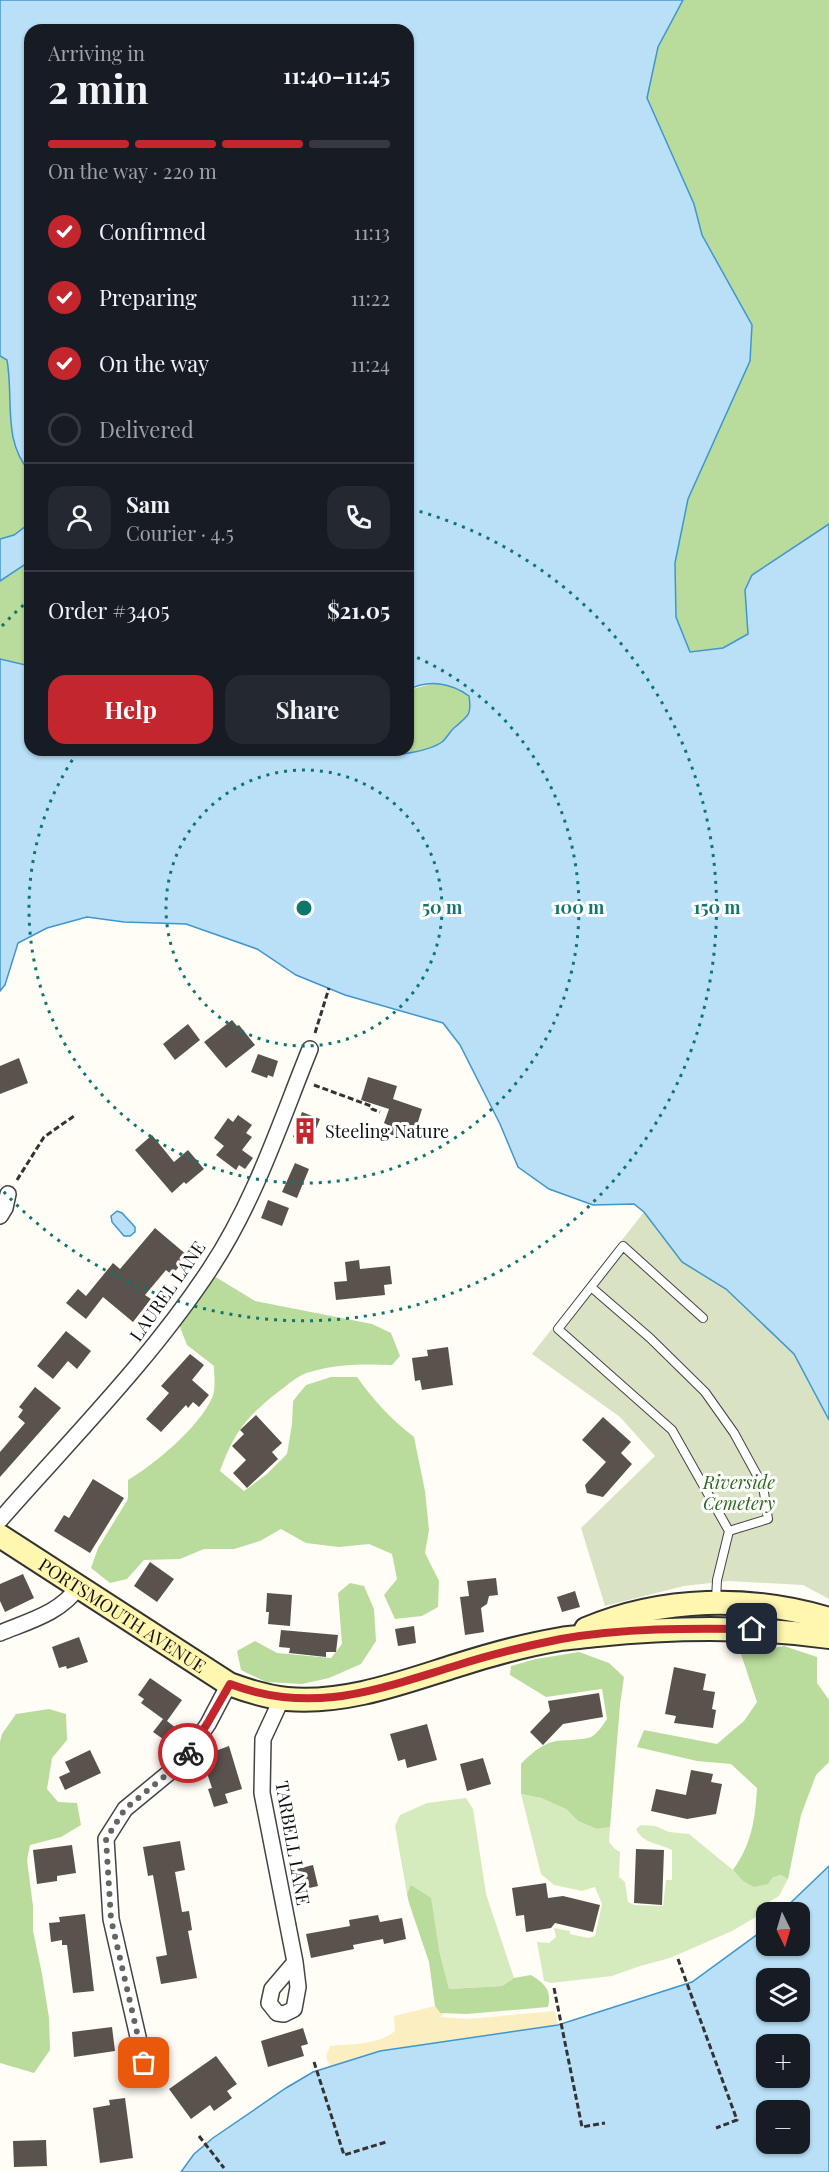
<!DOCTYPE html>
<html lang="en">
<head>
<meta charset="utf-8">
<style>
  :root { --surface:#171b24; --page:#242831; --text:#f1f3f6; --muted:#9ea1a6; --line:#363941; --accent:#c4262e }
  body { margin:0; font-family:"Playfair Display",serif; background:var(--page); color:var(--text); height:100vh; display:flex; flex-direction:column; font-size:22px; white-space:nowrap }
  * { box-sizing:border-box; margin:0 }
  p { font-size:20px; color:var(--muted) }
  .icon { flex:none; width:33px; height:33px; fill:none; stroke:currentColor; stroke-width:2; stroke-linecap:round; stroke-linejoin:round }
  .map { position:relative; flex:1; overflow:hidden }
  .drawer { position:absolute; left:24px; top:24px; width:390px; height:732px; display:flex; flex-direction:column; background:var(--surface); border-radius:18px; box-shadow:0 2px 4px #0004 }
  .drawer>* { flex:none }
  .needle { width:39px; rotate:175deg }
  .tools { position:absolute; left:756px; top:1902px; display:grid; gap:12px }
  .tools a { display:grid; place-items:center; width:54px; height:54px; border-radius:12px; background:var(--surface); box-shadow:0 2px 4px #0004; font-size:30px }
  .pin { position:absolute; display:grid; place-items:center; width:51px; height:51px; color:#fff; margin:-26px; border-radius:12px; box-shadow:0 3px 9px #0006 }
  .courier { position:absolute; display:grid; place-items:center; width:60px; height:60px; margin:-30px; border:4px solid #c4262e; border-radius:50%; background:#fff; color:#222; box-shadow:0 2px 8px #0007 }
  .overview em { font-style:normal; font-weight:700 }
  .overview div { display:flex; flex-direction:column-reverse }
  .overview { display:flex; align-items:center; justify-content:space-between; height:102px; padding:0 24px }
  h1 { font-size:39px; font-weight:700; line-height:45px }
  .bar { display:grid; grid-template-columns:repeat(4,1fr); gap:9px 6px; align-content:center; height:72px; padding:0 24px }
  .bar i { height:8px; border-radius:4px; background:var(--line) }
  .bar .on { background:var(--accent) }
  .bar p { grid-column:span 4 }
  .line { display:flex; align-items:center; gap:15px; padding:0 24px; border-top:2px solid var(--line) }
  .line div { flex:1 }
  .round { display:grid; place-items:center; flex:none; width:63px; height:63px; border-radius:18px; background:var(--page) }
  ol { padding:0 24px; list-style:none }
  li { display:flex; align-items:center; gap:18px; height:66px }
  li p { margin-inline-start:auto }
  li .icon { padding:6px; border-radius:50%; background:var(--accent); color:#fff; stroke-width:4 }
  li:last-child { color:var(--muted) }
  li i { width:33px; height:33px; border:3px solid var(--line); border-radius:50% }
  .button { display:flex; gap:12px; margin-top:auto; padding:12px 24px }
  .button a { flex:1; height:69px; border-radius:18px; background:var(--accent); color:#fff; font-size:24px; font-weight:700; line-height:69px; text-align:center }
  .button a+a { background:var(--page); color:var(--text) }
  .map>svg:first-child { display:block }
  .green { fill:#d5ebbd }
  .forest { fill:#b9dc9c }
  .sand { fill:#fbeec1 }
  .cemetery { fill:#d9e3c4 }
  .water { fill:#b9e0f7; stroke:#3f96cf; stroke-width:1.5; fill-rule:evenodd }
  .building { fill:#5a524d }
  .lines { fill:none; stroke-linecap:round; stroke-linejoin:round }
  .lane-casing { stroke:#444; stroke-width:10 }
  .street-casing { stroke:#444; stroke-width:18 }
  .secondary-casing { stroke:#333; stroke-width:26 }
  .path { stroke:#333; stroke-width:3; stroke-dasharray:6 3; stroke-linecap:butt }
  .lane { stroke:#fff; stroke-width:8 }
  .street { stroke:#fff; stroke-width:15 }
  .secondary { stroke:#fff6b0; stroke-width:22 }
  .done { stroke:#646461; stroke-width:6; stroke-dasharray:0 10.8 }
  .route { stroke:#c4262e; stroke-width:8 }
  .ring { fill:none; stroke:#0f766e; stroke-width:3; stroke-dasharray:3 6 }
  .labels { text-anchor:middle; dominant-baseline:central; stroke-width:6; stroke-linejoin:round; paint-order:stroke }
  .poi-label { font-size:18px; fill:#111; stroke:#fff; text-anchor:start }
  .street-label { font-size:18px; fill:#111; stroke:#fff }
  .park-label { font-size:18px; font-style:italic; fill:#2f6b1f; stroke:#fff }
  .centre { fill:#0f766e; stroke:#fff; stroke-width:3 }
  .ring-label { font-size:18px; text-anchor:middle; font-weight:bold; fill:#0f766e; stroke:#fff; stroke-width:6; stroke-linejoin:round; paint-order:stroke }
</style>
</head>
<body>
<div class="map">
<svg width="829" height="2172" viewBox="0 0 829 2172">
  <rect width="100%" height="100%" fill="#fffdf5"/>
  <!-- green -->
  <path class="green" d="M521,1794l20,4 25,11 12,12 19,8 13,-2 -1,15 6,7 5,3 -1,25 6,5 3,20 6,3 29,1 3,-26h6v-30c-13,-7 -29,-6 -36,-21l5,-4 14,1 14,6 20,2 44,36 10,11 38,-6 7,4 -9,17 -12,7 -6,11 -29,17 -62,27 -30,8 -28,10 -61,7 -7,-2 -7,-39 12,1 7,-6 -2,-9 16,3v3l18,4 7,-2 7,-32 -7,-17 -13,4 -28,-6 -13,-11z
    M466,1798l7,11 13,85 28,84 -12,8 -53,3 -10,-39 -27,-65 -5,9 -12,-68 5,-11 27,-12z"/>
  <!-- forest -->
  <path class="forest" d="M683,0h146v524l-77,51 -7,15 3,44 -25,14 -33,5 -14,-36 -1,-54 13,-64 62,-138 2,-36 -50,-90 -8,-31 -47,-106 11,-51z
    M0,356l7,4c7,39 -4,81 23,112v51l-16,12 -14,4z
    M30,561v105l-30,-7v-78z
    M436,683l19,3 14,10c3,19 -1,20 -14,31 -5,4 -8,11 -13,15 -12,9 -45,14 -60,13 -6,0 -12,-3 -18,-5h44v-60z
    M214,1276l41,25 117,23 19,9 9,23 -8,9c-27,-1 -56,-1 -82,7 -10,2 -20,11 -28,17 -34,26 -47,41 -62,82l24,20 23,-17 20,-20 5,-30 1,-23 13,-16 25,-8h26c17,24 34,42 57,60l11,54 4,39 -4,23 14,28 -1,26 -16,9 -27,3 -11,-24 13,-16 -5,-25 -23,-10 -30,3 -33,-4 -25,-14 -21,12 -26,8h-30l-24,10 -36,1 -17,19 -17,4 -19,-15 7,-20 30,-49v-19c27,-16 71,-53 84,-82 4,-8 2,-23 2,-32l-27,-21 -9,-23 21,-31z
    M350,1583l14,3 10,23 2,32 -15,23 -32,14 -27,6 -36,-2 -25,-12 -4,-19 18,-10 22,12 54,5 11,-14 -4,-51z
    M784,1646l33,11v26l12,17v62l-13,13 -15,40 -13,64 -7,-4 -8,2 -5,7 -14,3 -11,-6 -10,-11c19,-27 22,-50 24,-82l-26,-24 -34,-3 -60,-14 7,-17 73,14 27,-23 13,-19 -16,-48z
    M579,1652l30,11 15,14 -4,28 -10,122 -13,2 -19,-8 -12,-12 -25,-11 -20,-4v-30c8,-9 20,-19 31,-22 12,-3 27,-1 39,-5 6,-3 12,-12 16,-18l-5,-30 -56,8 -36,-22 1,-9 25,-7z
    M49,1709l17,5 1,26 -15,18 -5,31 11,13 19,1 4,22 -20,12 -31,8 -3,15 6,46v25l9,43 7,44 1,32 -16,23 -34,-10v-321l2,-8 14,-20z
    M411,1885l20,13 8,52 10,39 53,-3 12,-8 17,-3c14,9 21,15 17,32l-81,7 -27,-1 -5,-7 -6,-44 -20,-59 -2,-9z"/>
  <!-- sand -->
  <path class="sand" d="M435,2006l5,7h4l-3,4 27,2 87,-8 3,14 -178,26 -50,16 -4,-11 4,-10c22,-2 48,-1 65,-15l-1,-15z"/>
  <!-- cemetery -->
  <path class="cemetery" d="M644,1212l38,50 44,27 68,65 35,66v179l-26,-14 -74,-4 -45,5 -79,20 -24,-78 74,-72 -35,-39 -88,-63z"/>
  <!-- water -->
  <path class="water" d="M0,0h683l-25,47 -11,51 47,106 8,31 50,90 -2,36 -62,138 -13,64 1,54 14,35 33,-4 25,-14 -3,-44 7,-15 77,-51v896l-35,-66 -68,-65 -44,-27 -38,-50 -10,-8 -41,1 -44,-16 -31,-22 -18,-43 -40,-79 -17,-22 -98,-28 -49,-20 -39,-26 -71,-25 -62,-2 -37,-5 -40,11 -29,15 -13,42 -5,6v-332l30,7v84h334c6,2 12,5 18,5 15,1 48,-4 60,-13 5,-4 8,-11 13,-15 13,-11 17,-12 14,-31 -18,-13 -40,-17 -61,-6v-660h-378v442c-28,-31 -16,-73 -23,-112l-7,-4z
    M30,523v38l-30,20v-42l14,-4z
    M117,1211l5,2 13,14v5l-5,4h-6l-12,-14 -1,-6z
    M829,1866v306h-648l13,-18 19,-16 73,-50 27,-16 67,-21 178,-26 134,-43 74,-54v18h34v-34h-19zM800,1978v34h-34v-34zM766,2044h34v34h-34zM766,2110h34v34h-34z"/>
  <!-- building -->
  <path class="building" d="M232,1020l5,6 2,-1 16,20 -29,23 -22,-26z
    M188,1024l12,16 -25,20 -12,-16z
    M258,1054l20,7 -5,16 -5,-2 -1,3 -16,-6z
    M19,1058l9,25 -28,11v-28z
    M368,1077l29,9 -4,13 29,10 -10,32 -27,-8 3,-8 -4,-2 5,-14 -28,-9z
    M302,1112l18,7 -10,25 -17,-7z
    M238,1115l14,10 -6,8 6,4 -10,13 11,8 -8,11 -6,-4 -3,5 -20,-15 8,-9 -10,-8 14,-20 5,4z
    M152,1135l22,27 14,-12 16,19 -18,15 -2,-2 -12,11 -37,-43z
    M295,1163l14,6 -12,29 -15,-6z
    M268,1200l21,8 -7,18 -21,-8z
    M155,1228l33,28 -16,19 -6,-5 -21,25 6,4 -18,23 -30,-25 -17,22 -20,-16 12,-14 8,7 27,-33 7,6z
    M359,1260l1,9 30,-3 2,18 -8,1 1,10 -49,5 -2,-18 13,-1 -2,-19z
    M66,1331l25,20 -14,18 -9,-8 -15,18 -16,-13z
    M448,1347l5,38 -31,5 -2,-10 -5,1 -3,-23 16,-2 -1,-6z
    M190,1354l14,11 -12,15 17,15 -10,12 -6,-5 -5,6 -2,-3 -25,27 -15,-13 23,-26 -8,-7z
    M35,1387l26,21 -61,69v-25l25,-29 -7,-6 5,-7 -4,-3z
    M256,1415l26,28 -10,9 6,7 -31,29 -14,-15 13,-13 -14,-14 12,-12 -4,-4z
    M603,1417l28,25 -10,11 11,11 -29,33 -16,-4 -2,-8 21,-23 -24,-22z
    M93,1479l31,19 -34,55 -36,-22 10,-16 5,3z
    M150,1562l24,17 -17,23 -23,-16z
    M23,1574l11,24 -29,14 -5,-11v-17z
    M496,1578l2,17 -9,1 -2,8 -6,4 3,24 -19,3 -5,-38 9,-1 -2,-15z
    M575,1591l5,16 -18,5 -5,-15z
    M267,1593l25,2 -2,31 -22,-2 1,-12h-3z
    M414,1626l2,17 -18,3 -3,-17z
    M281,1630l57,5 -2,17h-10v5l-37,-4 1,-5 -11,-1z
    M79,1637l9,25 -21,7 -1,-3 -7,2 -7,-21z
    M674,1667l32,7 -3,16 12,2 -3,17 4,1 -3,18 -39,-5 2,-7 -11,-2z
    M150,1678l32,22 -15,21 9,7 -10,13 -13,-9 10,-13 -22,-16 3,-4 -6,-4z
    M599,1693l4,24 -40,7 -20,21 -13,-13 20,-21 -2,-10z
    M427,1724l10,36 -30,8 -2,-9 -7,2 -8,-27z
    M229,1746l13,43 -17,5 3,9 -14,4 -6,-18 4,-1 -7,-21 6,-2 -4,-11z
    M90,1750l11,23 -36,17 -6,-13 11,-5 -5,-10z
    M483,1758l8,26 -24,7 -7,-27z
    M691,1770l22,4 -2,8 11,2 -6,30 -29,5 -36,-8 5,-22 30,6z
    M180,1841l5,29 -10,2 7,40 7,-1 3,19 -4,1 9,47 -36,6 -5,-27 11,-2 -14,-80 -5,1 -5,-29z
    M72,1845l4,28 -19,3v5l-20,3 -4,-34z
    M636,1849l28,1 -2,55 -28,-2z
    M313,1865l5,21 -21,5 -4,-21z
    M546,1883l2,15 15,-2 37,9 -7,27 -38,-9 -4,5 -25,4 -2,-17 -8,1 -4,-28z
    M85,1914l9,77 -21,2 -6,-48h-5v-5l-11,2 -2,-19 11,-1 -1,-5z
    M378,1915l2,7 22,-4 4,21 -22,5 -1,-5 -30,6 1,4 -43,9 -5,-24 44,-8 -1,-6z
    M112,2027l3,24 -41,6 -2,-25z
    M303,2028l5,16 -7,2 3,10 -36,11 -7,-26z
    M216,2056l21,28 -10,7 5,7 -18,13 -4,-6 -19,14 -22,-30z
    M125,2098l8,60 -33,5 -7,-55 17,-3 -1,-5z
    M46,2140l1,26 -33,1 -1,-26z"/>
  <g class="lines">
    <defs>
      <path id="lane" d="M591,1287l59,51 55,54 29,41 29,53 5,33 -39,12
        M703,1318l-80,-72 -65,83 114,101 57,101 -12,49 -1,20"/>
      <path id="street" d="M0,1216l5,-8 3,-14
        M0,1520c72,-82 150,-160 210,-251 45,-68 70,-146 100,-220
        M0,1633c29,-12 61,-20 79,-47
        M282,1698l-19,41 -1,54 33,169 3,25 -4,22 -10,5 -7,-1 -8,-10 3,-14 23,-27
        M144,2063l-33,-144 -5,-80 19,-30 51,-42 12,-14 20,-29 21,-40"/>
      <g id="secondary">
        <path id="s1" d="M0,1536l229,148c19,7 38,13 58,15 58,5 114,-16 168,-33 34,-11 71,-21 106,-27 12,-2 24,-2 36,-4 78,-8 155,-9 232,2"/>
        <path d="M586,1629c76,-32 164,-34 243,-10"/>
      </g>
    </defs>
    <!-- lane casing -->
    <use href="#lane" class="lane-casing"/>
    <!-- street casing -->
    <use href="#street" class="street-casing"/>
    <!-- secondary casing -->
    <use href="#secondary" class="secondary-casing"/>
    <!-- path -->
    <path class="path" d="M315,1033l14,-45
      M314,1085l57,21 1,3 8,3
      M17,1180l27,-43 30,-21
      M678,1959l59,161 -21,8
      M554,1988l28,139 23,-4
      M314,2062l30,93 42,-13
      M199,2136l25,32"/>
    <!-- lane -->
    <use href="#lane" class="lane"/>
    <!-- street -->
    <use href="#street" class="street"/>
    <!-- secondary -->
    <use href="#secondary" class="secondary"/>
  </g>
  <g class="lines">
    <!-- done -->
    <path class="done" d="M144,2063l-33,-144 -5,-80 19,-30 51,-42 12,-14"/>
    <!-- route -->
    <path class="route" d="M188,1753l19,-29 23,-40c83,31 145,6 225,-18 34,-11 71,-20 106,-27 62,-11 128,-11 191,-10"/>
  </g>
  <!-- distance rings -->
  <g class="ring">
    <circle cx="304" cy="908" r="138"/>
    <path d="M409 654A275 275 0 1 1 79 750"/>
    <path d="M2 626A413 413 0 0 1 28 601M411 509A413 413 0 1 1 2 1190"/>
  </g>
  <!-- icons -->
  <defs>
    <symbol id="building-bare" viewBox="-9 -9 18 18"><path d="M-4-6H4V6H1V3H-1V6H-4ZM-2.5-4.3h1.7v1.8h-1.7ZM.8-4.3h1.7v1.8H.8ZM-2.5-1h1.7V.8h-1.7ZM.8-1h1.7V.8H.8Z" fill="#c4262e" stroke="#fff" stroke-width="2.5" paint-order="stroke"/></symbol>
  </defs>
  <g fill-rule="evenodd">
    <use href="#building-bare" x="286" y="1112" width="38" height="38"/>
  </g>
  <g class="labels">
    <!-- poi labels -->
    <g class="poi-label">
      <text x="325" y="1131">Steeling Nature</text>
    </g>
    <!-- street labels -->
    <g class="street-label">
      <text transform="translate(167 1291) rotate(-55)">LAUREL LANE</text>
      <text stroke="none"><textPath href="#s1" startOffset="146">PORTSMOUTH AVENUE</textPath></text>
      <text transform="translate(293 1843) rotate(80)">TARBELL LANE</text>
    </g>
    <!-- park labels -->
    <g class="park-label">
      <text x="739" y="1482">Riverside<tspan x="739" dy="21">Cemetery</tspan></text>
    </g>
  </g>
  <circle cx="304" cy="908" r="9" class="centre"/>
  <g class="ring-label">
    <text x="442" y="914">50 m</text>
    <text x="579" y="914">100 m</text>
    <text x="717" y="914">150 m</text>
  </g>
</svg>
<div class="tools">
<a><svg class="needle" viewBox="-14 -14 28 28"><path d="M0-13l5 13h-10z" fill="#e53935"/><path d="M0 13l5-13h-10z" fill="#9ea1a6"/></svg></a>
<a><svg class="icon" aria-label="layers" viewBox="0 0 24 24"><path d="M12 4l9 5-9 5-9-5zM3 14l9 5 9-5"/></svg></a>
<a>+</a>
<a>−</a>
</div>
<div class="pin" style="left:144px;top:2063px;background:#ea580c"><svg class="icon" aria-label="bag" viewBox="0 0 24 24"><path d="M5 8h14l-1 12H6zM9 8a3 3 0 0 1 6 0"/></svg></div>
<div class="pin" style="left:752px;top:1629px;background:#1f2937"><svg class="icon" aria-label="home" viewBox="0 0 24 24"><path d="M3 11l9-7 9 7M6 9v11h12V9"/></svg></div>
<div class="courier" style="left:188px;top:1753px"><svg class="icon" aria-label="bike" viewBox="0 0 24 24"><circle cx="6" cy="16" r="4"/><circle cx="18" cy="16" r="4"/><path d="M6 16l4-8h5l3 8M10 8l3 8H6M13 5h3"/></svg></div>
<section class="drawer">
<div class="overview"><div><h1>2 min</h1><p>Arriving in</p></div><em>11:40–11:45</em></div>
<div class="bar"><i class="on"></i><i class="on"></i><i class="on"></i><i></i><p>On the way · 220 m</p></div>
<ol>
<li><svg class="icon" aria-label="check" viewBox="0 0 24 24"><path d="M5 12l5 5 9-10"/></svg>Confirmed<p>11:13</p></li>
<li><svg class="icon" aria-label="check" viewBox="0 0 24 24"><path d="M5 12l5 5 9-10"/></svg>Preparing<p>11:22</p></li>
<li><svg class="icon" aria-label="check" viewBox="0 0 24 24"><path d="M5 12l5 5 9-10"/></svg>On the way<p>11:24</p></li>
<li><i></i>Delivered</li>
</ol>
<div class="line" style="height:108px"><a class="round"><svg class="icon" aria-label="person" viewBox="0 0 24 24"><circle cx="12" cy="8" r="4"/><path d="M4 21q1-7 8-7t8 7"/></svg></a><div><b>Sam</b><p>Courier · 4.5</p></div><a class="round"><svg class="icon" aria-label="phone" viewBox="0 0 24 24"><path d="M5 4h4l2 5-3 2q2 4 5 5l2-3 5 2v4C11 20 4 13 5 4z"/></svg></a></div>
<div class="line" style="height:78px"><div>Order #3405</div><b>$21.05</b></div>
<div class="button"><a>Help</a><a>Share</a></div>
</section>
</div>
</body>
</html>
